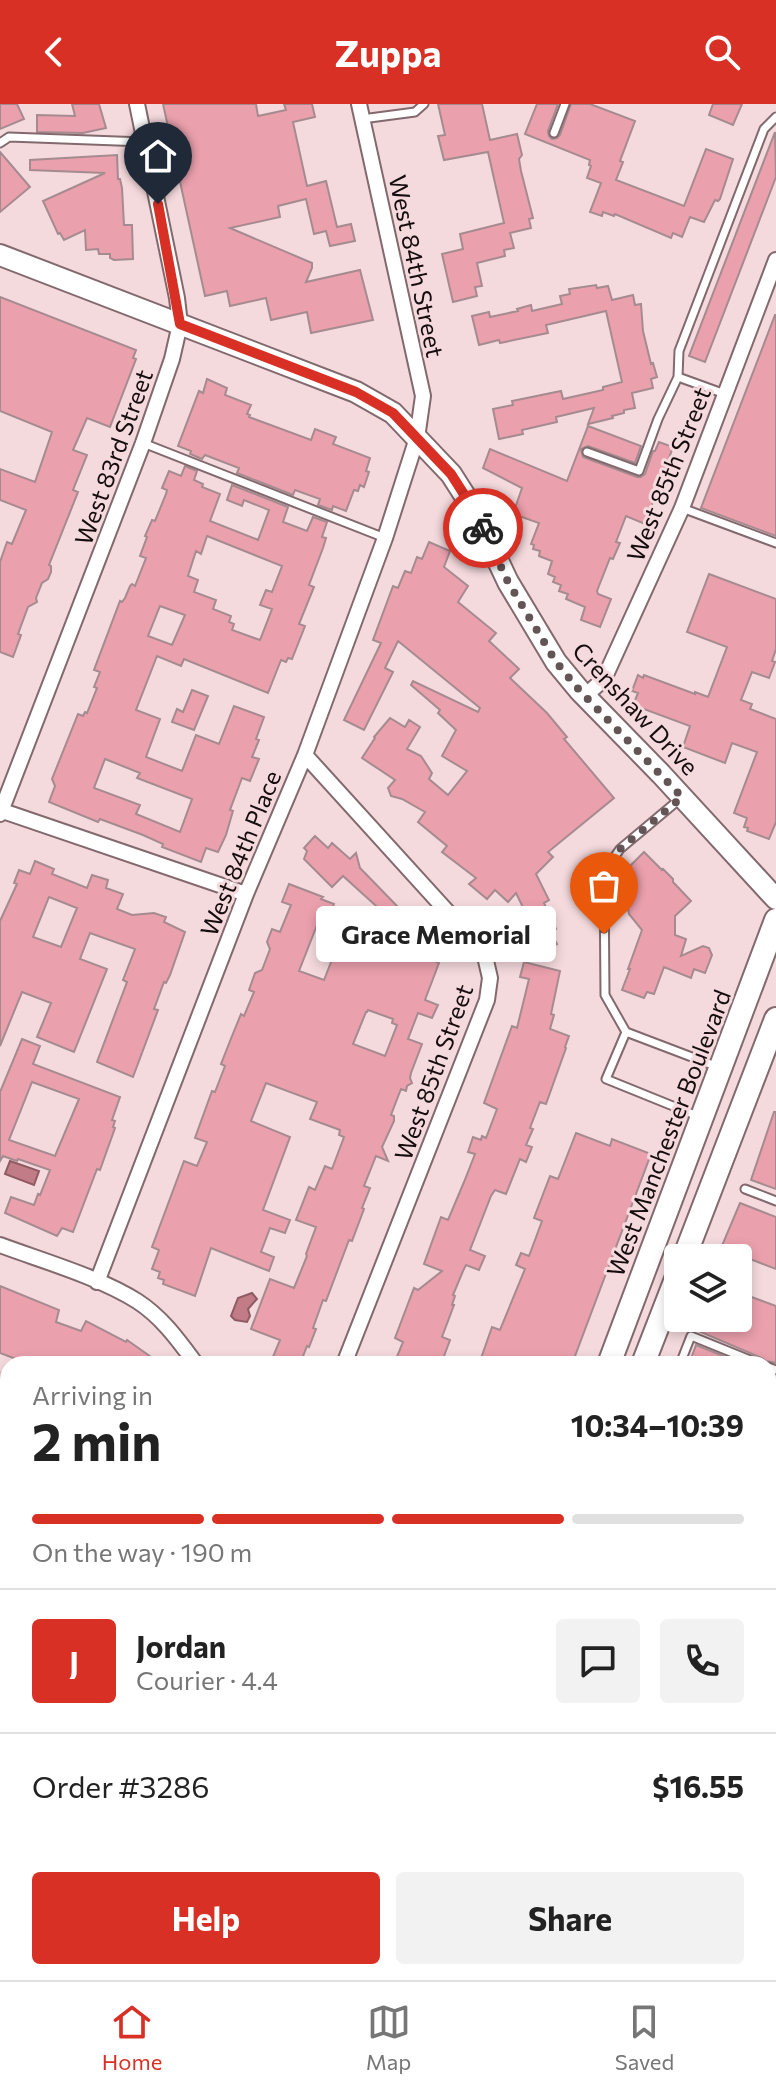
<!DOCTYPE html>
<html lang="en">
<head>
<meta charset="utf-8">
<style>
  :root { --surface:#fff; --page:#f2f2f2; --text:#222; --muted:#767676; --line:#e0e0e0; --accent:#d93025 }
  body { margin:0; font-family:Commissioner,sans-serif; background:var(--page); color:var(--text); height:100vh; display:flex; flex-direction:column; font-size:30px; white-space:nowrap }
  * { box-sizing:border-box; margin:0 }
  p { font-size:26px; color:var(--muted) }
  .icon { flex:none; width:44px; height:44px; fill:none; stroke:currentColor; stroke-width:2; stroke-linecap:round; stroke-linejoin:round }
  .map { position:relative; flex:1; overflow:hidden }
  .sheet { position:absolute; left:0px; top:1252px; width:776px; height:624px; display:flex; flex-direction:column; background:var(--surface); border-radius:24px 24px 0 0; box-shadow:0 4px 12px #0003 }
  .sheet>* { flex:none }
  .fabs { position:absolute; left:664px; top:1140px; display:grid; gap:16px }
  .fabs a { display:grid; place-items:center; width:88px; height:88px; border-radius:8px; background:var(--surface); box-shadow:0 4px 12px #0003; font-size:40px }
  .pin { position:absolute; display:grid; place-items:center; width:68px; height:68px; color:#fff; margin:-82px -34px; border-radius:50% 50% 50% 0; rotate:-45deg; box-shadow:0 0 8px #0007 }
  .pin .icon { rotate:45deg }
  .courier { position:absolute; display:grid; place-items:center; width:80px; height:80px; margin:-40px; border:6px solid #d93025; border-radius:50%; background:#fff; color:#222; box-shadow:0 2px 10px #0007 }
  .bubble { position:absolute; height:56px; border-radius:8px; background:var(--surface); box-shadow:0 4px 12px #0003; font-size:26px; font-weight:700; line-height:56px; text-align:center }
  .head em { font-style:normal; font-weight:700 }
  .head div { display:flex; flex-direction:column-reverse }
  .head { display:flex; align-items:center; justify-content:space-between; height:136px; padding:0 32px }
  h1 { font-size:52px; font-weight:700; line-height:60px }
  .bar { display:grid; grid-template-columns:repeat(4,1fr); gap:12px 8px; align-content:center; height:96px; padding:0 32px }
  .bar i { height:10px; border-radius:6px; background:var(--line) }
  .bar .selected { background:var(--accent) }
  .bar p { grid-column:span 4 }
  .line { display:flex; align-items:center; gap:20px; padding:0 32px; border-top:2px solid var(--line) }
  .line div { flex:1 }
  .round { display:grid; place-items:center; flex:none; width:84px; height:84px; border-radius:8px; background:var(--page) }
  .button { display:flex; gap:16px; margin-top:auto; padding:16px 32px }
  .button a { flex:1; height:92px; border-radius:8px; background:var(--accent); color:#fff; font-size:32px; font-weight:700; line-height:92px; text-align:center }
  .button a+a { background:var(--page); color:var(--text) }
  header { display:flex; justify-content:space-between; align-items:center; height:104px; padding:0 32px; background:var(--accent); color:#fff; font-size:36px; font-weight:700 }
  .dock { display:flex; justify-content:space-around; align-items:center; height:112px; border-top:2px solid var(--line); background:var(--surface); font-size:22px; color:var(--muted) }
  .dock a { display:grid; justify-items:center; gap:4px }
  .dock .selected { color:var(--accent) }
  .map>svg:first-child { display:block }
  .green { fill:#f1bcc4 }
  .water { fill:#c27c88; stroke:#8e5a63; stroke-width:2 }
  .building { fill:#eaa0ad; stroke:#a58b8f; stroke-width:2; fill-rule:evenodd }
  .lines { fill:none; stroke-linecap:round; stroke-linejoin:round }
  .service-casing { stroke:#82696d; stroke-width:11 }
  .minor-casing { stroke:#82696d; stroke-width:18 }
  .secondary-casing { stroke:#82696d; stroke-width:24 }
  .primary-casing { stroke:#82696d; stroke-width:26 }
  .service { stroke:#fff; stroke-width:7 }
  .minor { stroke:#fff; stroke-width:14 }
  .secondary { stroke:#fff; stroke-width:20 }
  .primary { stroke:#fff; stroke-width:22 }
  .done { stroke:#635456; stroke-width:8; stroke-dasharray:0 14.4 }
  .route { stroke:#d93025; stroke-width:10 }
  .labels { text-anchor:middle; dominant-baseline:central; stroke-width:6; stroke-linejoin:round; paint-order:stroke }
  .street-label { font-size:24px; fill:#150c0e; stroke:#f5dadd }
</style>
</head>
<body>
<header><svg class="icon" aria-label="back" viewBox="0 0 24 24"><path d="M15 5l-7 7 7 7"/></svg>Zuppa<svg class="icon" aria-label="search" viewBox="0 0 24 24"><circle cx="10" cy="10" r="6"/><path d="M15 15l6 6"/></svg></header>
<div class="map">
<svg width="776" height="1876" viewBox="0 0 776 1876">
  <rect width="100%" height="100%" fill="#f5dadd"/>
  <!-- green -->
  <path class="green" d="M0,1267l8,3v598h337l-3,8h-342z"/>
  <!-- water -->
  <path class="water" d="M10,1057l29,10 -5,14 -29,-11z
    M252,1189l5,6 -9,10 2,7 -3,6 -12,-2 -4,-4 7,-18z"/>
  <!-- building -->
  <path class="building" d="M0,0h17l7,15 -24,10z
    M72,0h27l7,24 -23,5 -46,-1v-17l38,1z
    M163,0h93l2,12 28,-6 -2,-6h28l3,13 -22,5 14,64 19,-5 11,46 14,-3 4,17 -25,5 -4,-15 -12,3 -8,-35 -28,7 2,11 -50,11 82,35v5l-6,14 54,-12 13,50 -62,13 -4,-21 -36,8 -5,-22 -36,8 -3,-15 -22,5z
    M438,0h44l8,36 27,-6 5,21 -3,4 2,12 12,47 -4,1 2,9 -21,5 4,15 -10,2 1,6 -28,7 5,23 -7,1 2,9 -24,6 -11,-48 21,-5 -3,-15 44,-11 -16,-71 -44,8 -6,-24 7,-1z
    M537,0h21l-10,27 1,5 3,3 5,-1 3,-3 11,-31h19l45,17 -15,40 3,1 -7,18 68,26 22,-57 27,10 -13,40 -2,2 -3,-1 -11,22 -14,-5 -8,20 -9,-4 -2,5 -56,-24 -1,2 -11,-4 -1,4 -12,-4 11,-29 -14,-5 4,-12 -2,-1 1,-5 -65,-26z
    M713,0h29l-9,21 -24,-10z
    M775,28l1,45 -71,185 -16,-6z
    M0,48l30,35 -30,25z
    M117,51l1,24h2l2,9 2,37h8l1,34 -19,1 -4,-2v-4h-11l-1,-5 -12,1 -1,-20 -21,10 -4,-7 -2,1 -15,-33 62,-28 -75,-3v-10z
    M596,181l1,3 11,-2 4,14 21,-5 2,10 6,-1 2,27 8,33 2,-1 4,14 -6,2 2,9 -21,5 3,15 -11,2v3l-12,3 1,2 -25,6 6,-16 -38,9 1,5 -35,8 1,4 -24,5 -6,-30 20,-4 -1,-4 49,-10 2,8 40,-9v-3l19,-5 -16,-71 -60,14 2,8 -48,10 -1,-3 -20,5 -7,-29 17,-4 1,5 28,-6 -1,-2 14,-4 1,6 30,-7 -2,-8 10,-2 -1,-5z
    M0,193l136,53 -3,8 3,1 -26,68 -23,-9 -14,32 14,5 -14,35 5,2 -29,73 2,1v6l-3,7 -6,4 -6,15 1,4 -9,5 -10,27 3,1 -8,22 -13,-5v-90l7,-20 5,2 14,-34 -26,-10v-31l35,13 17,-50 -52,-21z
    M775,211h1v221l-75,-28z
    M207,275l20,9 -2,7 26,10 -4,9 3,1 -1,2 62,23 4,-11 21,8 -3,7 37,14 -4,13 3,1 -5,15 -4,-2 -2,6 -4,-1 -8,21 -13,-5 -1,4 -14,-5 2,-6 -25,-9 -2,5 -56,-22 2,-5 -34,-13 -3,4 -12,-5 1,-3 -13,-5 21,-55 4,2z
    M588,322l53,20 -6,17 -47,-17 -7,3 2,8 54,20h4l4,-3 8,-23h2l4,-9 14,5 -28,77 -19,-8 -10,26 4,1 -7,16 -3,-1 -13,33 1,3 13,5 -11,28 -19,-7 4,-13 -19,-8 2,-5 -9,-3 2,-6 -8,-3 2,-5 -7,-3 4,-13 -13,-5 1,-5 -7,-2 1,-4 -3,-1 8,-21 -26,-9 9,-26 -39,-20 7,-19 77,32z
    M185,362l12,5 -3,9 9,4 -1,3 18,7 -10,27 46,18 2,1 11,-30 -25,-10 -2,6 -15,-6 5,-15 56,22 -5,15 24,9 6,-14 14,5 -5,15 4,1 -3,10 -14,37 5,2 -15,37 6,2 -13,33 -4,-1 -2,4 -5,-2 -13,33 -84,-34 -3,7 -24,-10 -21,54 24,9 -14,38 36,14 14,-36 23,9 15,-38 30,11 -8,22 3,1 -7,17 7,2 -9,22 -8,-3 -12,32 3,1 -7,24 -8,17 -12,-4 -5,14 -39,-15 1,-3 -20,-9 -43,-16 -2,3 -49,-20 6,-16 -3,-7 26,-65 5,2 2,-4 2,1 10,-25 -3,-1 6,-15 -6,-2 26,-69 2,1 3,-4 5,-12 2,-2 3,2 11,-28 -6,-2 7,-19 -2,-1 7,-16 3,1 11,-27 1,-4 -5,-2 7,-17 12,5zM207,432l75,30 -10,26 -6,-2 -6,15 12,4 -12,31 -28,-10 2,-6 -5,-2 2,-6 -18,-7 3,-9 -22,-8 4,-12 -10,-4 8,-25 5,3zM160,502l25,9 -13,30 -24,-9zM105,655l35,14 -3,5 55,21 -12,33 -44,-18 4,-9 -46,-17z
    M429,438l21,9 -6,16 24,19 -10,16 38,31 -7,8 30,28 -9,9 37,35 20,24 -3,2 50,59 -66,54 5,5 -17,17 13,26 -5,3 12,26 -6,2 7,13 -30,15 -10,-18 18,-9 -19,-39 -8,9 -13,-12 -8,9 -18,-15 7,-6 -34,-26 5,-6 -29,-24 7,-10 -23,-13 -11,-3 -3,-8 7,-8 -33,-22 13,-20 -1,-1 16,-19 15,9 4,-7 11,7 -13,22 14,7 11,17 -3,6 19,16 19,-24 -25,-15 14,-26 -18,-17 2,-3 -29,-25 2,-4 65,31 2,-4 -82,-67 -13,27 8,4 -29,58 -20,-10 37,-77 -8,-3 20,-54 5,2 7,-17 6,2 6,-16 5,2z
    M709,470l67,25v50l-4,12 3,1 -6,16 -17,-6 -11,28 11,4 -2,5 26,10v103l-7,17 -22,-8 1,-3 -4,-1 3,-9 -13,-5 23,-61 -25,-9 -7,20 -42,-16 7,-21 -57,-21 5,-12 -6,-2 6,-16 5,3 1,-3 51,19v-2l13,5 19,-50 -40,-15z
    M192,586l16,6 -14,34 -22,-8 5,-13 6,3z
    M315,732l13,12 4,-5 18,16 6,-6 4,15 37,38 -11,9 -43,-39 -11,11 -28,-28 3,-8 -3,-3z
    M644,748l18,18 1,-1 10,10v3l18,19 -16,15v19l11,4 -5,17 22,-10 6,2 3,7 -7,18 -11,-4 -3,9 -27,-11 -10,27 -7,-2 -3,6 -22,-8 8,-21h-2l14,-39 -13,-16 -1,-5 -15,-16 -2,-8z
    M35,757l19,8 -2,5 35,14 5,-13 16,5 -2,8 17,6 -6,15 15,6 22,-2 12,4 -2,5 21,10 -15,43 -4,8 -2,-1 -10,27 4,1 -25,67 -36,-15 30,-80 -4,-2 12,-31 -45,-16 -10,26 27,10 -33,83 -37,-15 14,-34 -29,-11 -22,54v-125l17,-37 -3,-1 5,-13 11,4zM49,793l28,11 -16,39 -28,-10z
    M289,780l34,13 -2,2 13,5 -6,14 -7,-3 -22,56 25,9 14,-36 40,15 12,-33 36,14 -2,7 8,3 -2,6 4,1 -1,3 6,3 -14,37 13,5 -6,13 -14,-5 -10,26 14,5 -11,29 -1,5 2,5 -5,3 -1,5 -5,-2 -10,26 3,1v5l-12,26 6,14 -12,-5 -12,30 6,2 -8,20 2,1 -12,32 -3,-1 -23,61 -3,-1 -10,28 3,1 -7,18 -2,-1 -7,18h-30l10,-24 -29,-11 19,-50 24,9 13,-32 -1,-2 10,-27 -20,-7 13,-33 6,3 10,-24 7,3 12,-32 -5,-2 1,-5 -30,-11 7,-17 -51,-19 -15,38 39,16 -27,73 27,10 -5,13 -15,-5 -9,24 13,5 -5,14 -58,-23 -16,48 -32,-12 1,-4 -6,-2 2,-6 -8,-3 7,-19 -7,-3 32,-86 13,5 10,-24 -12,-4 17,-47 3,1 10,-26 -4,-2 11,-28 9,-22 3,2 10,-24 -5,-2 6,-17 7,-3 8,-21 -3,-7 5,-13 8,3 11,-27 -9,-3zM368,906l25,9 -1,4 5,2 -12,31 -32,-12 13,-32h1z
    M524,858l36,9 -9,43 3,1 -4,14 19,7 -4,11 1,1 -20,56 -6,-2 -10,26 3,1 -7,16 6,2 -6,15 -6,-3 -14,35 -11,-4 -4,6 -21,54 15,6 -6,14 -13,-5 -3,6 -10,24 2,1 -3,9h2l-12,32 8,3 -9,24h-47l9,-22 -8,-4 19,-50 4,2 24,-19 -18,-7 17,-47 7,3 16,-38 11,-28 -7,-2 5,-15 8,3 1,-4 4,2 11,-29 -13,-6 28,-77 5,2 12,-49 -9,-2z
    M22,935l18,7 -7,18 87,33 -8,23 3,1 -2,6 2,1 -15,42 -3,-1 -24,63 -11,-4 -5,8 -52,-23 6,-16 23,8 4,-11 2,1 10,-25 -32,-11 -1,2 -14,-5 -3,5v-69zM32,978l47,17 -24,57 -46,-16z
    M774,1008h2v77l-25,-9z
    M576,1029l34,13 2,-7 39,15 -79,210h-93l13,-37 8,3 25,-61 -9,-4 5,-12 8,3 13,-35 -8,-3 16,-42 8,3z
    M740,1099l36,14v52l-55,-21z
    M0,1182l59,24 -3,12 25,9 5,-10 40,21 1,-2 34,24h-132l-29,-11z
    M738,1188l38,14v57l-10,-2 -4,-3 -87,-37 1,-3h62z
    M696,1241l47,19h-54z"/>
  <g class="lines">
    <defs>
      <path id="service" d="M362,15l53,-7 9,-8
        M554,29l11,-29
        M0,39l9,-6 135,5
        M678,273l47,17
        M143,339l242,95
        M587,348l52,19 19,-52 20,-42 1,-26 85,-222 12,-12
        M682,404l94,35
        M681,694l-61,51 -16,23 1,123 21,37 92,35
        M626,928l-20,47 94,38
        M745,1085l31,12
        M680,1260l11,-28 69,28
        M768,1263l8,3
        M768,1423l8,3
        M0,1495l8,2
        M768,1645l8,3
        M142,1876l7,-8"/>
      <path id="minor" d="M585,592l19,-17 78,-171 94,-248
        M305,651l179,197 6,26 -3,22 -143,364
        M0,706l246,84
        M0,710l143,-371 29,-84 8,-35 -3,-26 -40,-194
        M0,1141c43,16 99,32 137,56 25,16 42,40 59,63
        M97,1178l149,-388 59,-139 80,-217 32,-100 6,-42 -64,-292
        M768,1517l8,-1
        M768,1863l8,-17
        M537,1876l2,-8"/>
      <path id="secondary" d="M0,151l356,137 37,21 58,61 23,36 34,72 48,80 24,29 81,83 115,125"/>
      <path id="primary" d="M684,1154l92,-239
        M609,1260l167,-444
        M643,1260l35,-90
        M371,1876l3,-8
        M411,1876l3,-8"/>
    </defs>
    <!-- service casing -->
    <use href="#service" class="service-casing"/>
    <!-- minor casing -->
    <use href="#minor" class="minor-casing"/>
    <!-- secondary casing -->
    <use href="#secondary" class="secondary-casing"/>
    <!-- primary casing -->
    <use href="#primary" class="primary-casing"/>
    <!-- service -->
    <use href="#service" class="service"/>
    <!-- minor -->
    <use href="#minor" class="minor"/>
    <!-- secondary -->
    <use href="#secondary" class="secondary"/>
    <!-- primary -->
    <use href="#primary" class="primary"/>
  </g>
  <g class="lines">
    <!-- done -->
    <path class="done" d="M483,424l25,54 48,80 24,29 102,106 -62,52 -16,23v62"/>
    <!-- route -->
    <path class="route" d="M158,100l22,120 176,68 37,21 58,61 23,36 9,18"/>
  </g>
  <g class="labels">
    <!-- street labels -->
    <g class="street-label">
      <text transform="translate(417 162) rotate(78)">West 84th Street</text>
      <text transform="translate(113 353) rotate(-70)">West 83rd Street</text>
      <text transform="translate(668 370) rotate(-68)">West 85th Street</text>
      <text transform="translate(636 604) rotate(47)">Crenshaw Drive</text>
      <text transform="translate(240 749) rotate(-68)">West 84th Place</text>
      <text transform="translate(433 968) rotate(-70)">West 85th Street</text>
      <text transform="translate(668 1029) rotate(-69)">West Manchester Boulevard</text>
    </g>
  </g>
</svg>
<div class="fabs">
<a><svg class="icon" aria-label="layers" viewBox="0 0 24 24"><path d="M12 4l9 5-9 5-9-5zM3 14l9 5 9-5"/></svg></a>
</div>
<div class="pin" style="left:604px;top:830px;background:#ea580c"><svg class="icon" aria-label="bag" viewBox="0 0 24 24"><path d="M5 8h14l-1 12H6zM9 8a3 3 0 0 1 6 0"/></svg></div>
<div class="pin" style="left:158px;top:100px;background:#1f2937"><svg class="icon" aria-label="home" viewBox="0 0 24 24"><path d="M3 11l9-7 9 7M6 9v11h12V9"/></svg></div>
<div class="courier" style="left:483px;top:424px"><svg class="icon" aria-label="bike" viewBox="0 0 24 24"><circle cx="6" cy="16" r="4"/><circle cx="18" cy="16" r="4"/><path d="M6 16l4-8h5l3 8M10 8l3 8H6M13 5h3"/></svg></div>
<div class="bubble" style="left:316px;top:802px;width:240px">Grace Memorial</div>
<section class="sheet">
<div class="head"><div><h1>2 min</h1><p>Arriving in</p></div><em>10:34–10:39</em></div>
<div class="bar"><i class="selected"></i><i class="selected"></i><i class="selected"></i><i></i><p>On the way · 190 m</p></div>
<div class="line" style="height:144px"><b class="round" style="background:var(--accent);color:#fff">J</b><div><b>Jordan</b><p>Courier · 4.4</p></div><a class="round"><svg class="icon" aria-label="chat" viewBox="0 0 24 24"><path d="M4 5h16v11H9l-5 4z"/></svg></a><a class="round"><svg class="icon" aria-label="phone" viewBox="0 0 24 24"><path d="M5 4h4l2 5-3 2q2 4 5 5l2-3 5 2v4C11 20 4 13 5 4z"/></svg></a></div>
<div class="line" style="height:104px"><div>Order #3286</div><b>$16.55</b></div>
<div class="button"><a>Help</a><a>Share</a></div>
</section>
</div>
<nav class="dock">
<a class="selected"><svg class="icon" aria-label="home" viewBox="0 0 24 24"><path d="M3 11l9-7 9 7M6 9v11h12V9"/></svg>Home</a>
<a><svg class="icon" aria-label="map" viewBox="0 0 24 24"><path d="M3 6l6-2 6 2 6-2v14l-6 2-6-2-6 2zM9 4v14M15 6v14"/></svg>Map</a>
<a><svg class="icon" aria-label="saved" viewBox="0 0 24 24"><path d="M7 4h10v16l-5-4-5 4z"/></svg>Saved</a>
</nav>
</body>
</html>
